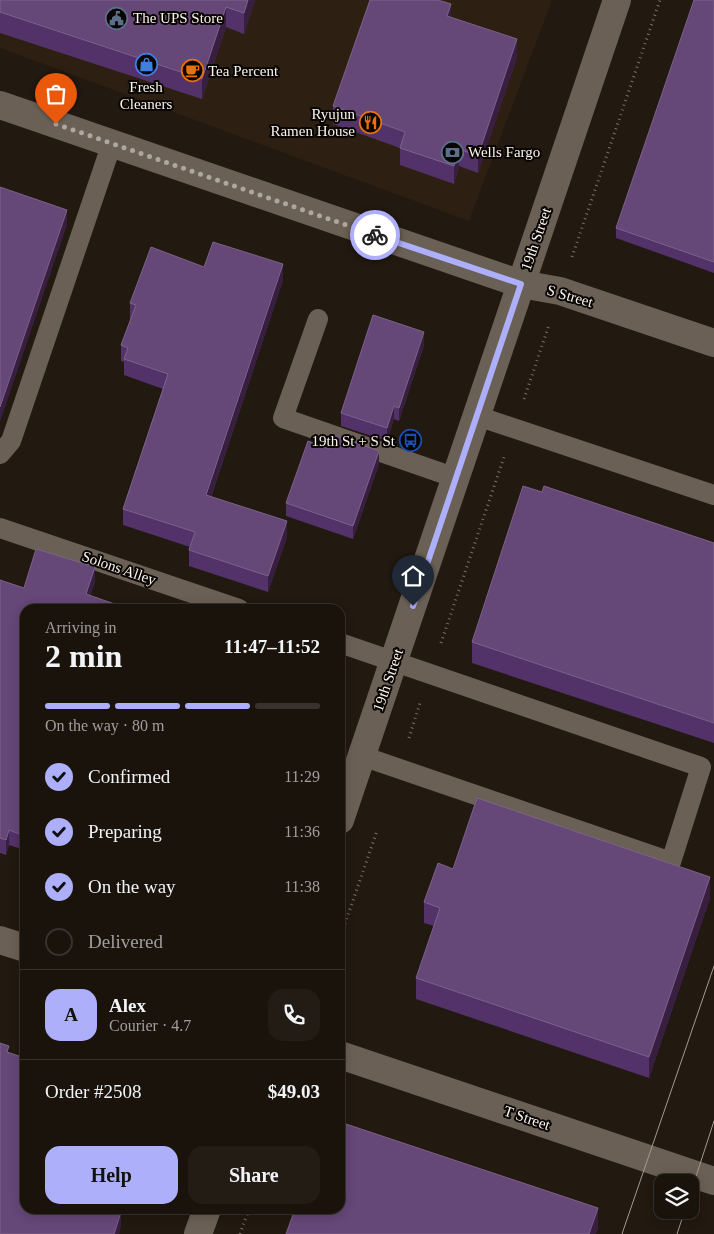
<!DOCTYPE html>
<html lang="en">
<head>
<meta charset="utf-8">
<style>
  :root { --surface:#1a130c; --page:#231c15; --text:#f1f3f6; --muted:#9f9e9d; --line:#38322d; --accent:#adaffb }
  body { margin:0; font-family:"Times New Roman",serif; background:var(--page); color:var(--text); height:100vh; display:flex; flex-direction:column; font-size:19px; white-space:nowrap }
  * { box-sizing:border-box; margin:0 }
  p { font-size:16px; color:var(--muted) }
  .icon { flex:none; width:28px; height:28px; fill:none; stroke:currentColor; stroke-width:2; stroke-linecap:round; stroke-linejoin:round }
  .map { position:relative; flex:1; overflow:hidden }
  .panel { position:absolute; left:20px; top:604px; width:325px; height:610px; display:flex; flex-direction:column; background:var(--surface); border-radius:15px; box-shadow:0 2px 12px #0003,0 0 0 1px var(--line) }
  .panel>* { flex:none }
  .buttons { position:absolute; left:654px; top:1174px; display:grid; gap:10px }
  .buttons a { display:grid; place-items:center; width:45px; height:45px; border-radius:10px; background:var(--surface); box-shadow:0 2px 12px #0003,0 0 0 1px var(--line); font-size:25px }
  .pin { position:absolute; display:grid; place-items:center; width:42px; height:42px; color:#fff; margin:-51px -21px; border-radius:50% 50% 50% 0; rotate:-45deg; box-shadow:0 0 5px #0007 }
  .pin .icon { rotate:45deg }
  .courier { position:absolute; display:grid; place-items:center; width:50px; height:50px; margin:-25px; border:4px solid #adaffb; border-radius:50%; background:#fff; color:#222; box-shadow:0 1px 6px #0007 }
  .headline em { font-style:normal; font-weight:700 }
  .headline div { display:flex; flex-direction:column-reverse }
  .headline { display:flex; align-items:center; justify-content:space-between; height:85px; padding:0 25px }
  h1 { font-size:32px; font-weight:700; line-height:38px }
  .bar { display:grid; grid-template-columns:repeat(4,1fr); gap:8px 5px; align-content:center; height:60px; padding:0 25px }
  .bar i { height:6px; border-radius:4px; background:var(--line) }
  .bar .current { background:var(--accent) }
  .bar p { grid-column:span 4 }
  .line { display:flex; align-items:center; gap:12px; padding:0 25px; border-top:1px solid var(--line) }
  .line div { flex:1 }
  .round { display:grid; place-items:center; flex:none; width:52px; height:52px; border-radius:15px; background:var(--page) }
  ol { padding:0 25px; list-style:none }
  li { display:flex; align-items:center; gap:15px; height:55px }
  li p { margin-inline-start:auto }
  li .icon { padding:5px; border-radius:50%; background:var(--accent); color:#111; stroke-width:4 }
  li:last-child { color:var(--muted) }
  li i { width:28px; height:28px; border:2px solid var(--line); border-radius:50% }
  .cta { display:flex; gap:10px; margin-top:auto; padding:10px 25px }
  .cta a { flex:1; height:58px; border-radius:15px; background:var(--accent); color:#111; font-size:20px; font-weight:700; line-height:58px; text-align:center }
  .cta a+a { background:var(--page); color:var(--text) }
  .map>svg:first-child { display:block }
  .built { fill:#2d2012 }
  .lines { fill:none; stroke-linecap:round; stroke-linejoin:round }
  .path { stroke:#797269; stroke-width:3; stroke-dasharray:1 4; stroke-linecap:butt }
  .lane { stroke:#6b6055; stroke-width:20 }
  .street { stroke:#6b6055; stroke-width:28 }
  .secondary { stroke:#6b6055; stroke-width:28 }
  .tram { stroke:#a29b93; stroke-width:1 }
  .wall { fill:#53326a }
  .shaded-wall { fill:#381f40 }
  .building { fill:#654778; stroke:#7c628a }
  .done { stroke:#aea7a0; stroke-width:5; stroke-dasharray:0 9 }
  .route { stroke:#adaffb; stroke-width:6 }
  .labels { text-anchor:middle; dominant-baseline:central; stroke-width:4; stroke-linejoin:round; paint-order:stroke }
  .poi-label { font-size:15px; fill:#faf4ed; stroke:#080503; text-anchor:start }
  .street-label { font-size:15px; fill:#faf4ed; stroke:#080503 }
</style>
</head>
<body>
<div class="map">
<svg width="714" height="1234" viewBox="0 0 714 1234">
  <rect width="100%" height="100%" fill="#221910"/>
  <!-- built -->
  <path class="built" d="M0,0h552l-83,221 -469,-173z"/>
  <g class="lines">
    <!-- path -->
    <path class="path" d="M572,257l88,-257
      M524,399l25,-74
      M441,643l63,-186
      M409,738l11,-35
      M340,938l37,-107
      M240,1234l9,-25"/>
    <!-- lane -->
    <path class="lane" d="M318,319l-35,99 173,60
      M477,416l237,79
      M0,454l11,-13 101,-298
      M0,528l239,81
      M340,643l361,124 -30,95 -309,-106"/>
    <!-- street -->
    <path class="street" d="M0,105l521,179 39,7 154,52"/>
    <!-- secondary -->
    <path class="secondary" d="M340,820l277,-820
      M0,940l25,8
      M340,1055l374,126
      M198,1234l9,-25"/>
    <!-- tram -->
    <path class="tram" d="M690,1195l24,-74
      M622,1234l92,-268
      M677,1234l8,-24"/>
  </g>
  <!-- wall -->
  <path class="wall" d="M0,0h255l-11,34 -18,-7 -24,72 -202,-66z
    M714,0v273l-98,-35v-10z
    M451,17l66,40 -39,116 -19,-7 -5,18 -54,-19v-17l-67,-24v-18z
    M204,267l79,13 -72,217 76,40 -19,55 -79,-26v-16l1,-3 -67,-22v-16l40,-120 -39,-14v-13l-3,-1v-16l10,-25 -1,-1v-16z
    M424,345l-25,76 -5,-2 -7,22 -46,-15v-13z
    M379,464l-26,75 -67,-23v-13z
    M542,492l172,51v200l-242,-80v-21z
    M0,580l24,8 71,-6 -5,13 -65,14v241l-16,-5 -3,10 -6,-2z
    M453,869l257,29 -61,180 -233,-79v-21l18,-52 -10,-3v-21z"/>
  <!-- shaded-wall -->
  <path class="shaded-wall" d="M248,0h7l-11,34v-21z
    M451,4v18l-4,-6z
    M226,7v20l-24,72v-20z
    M517,39v18l-39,116v-17z
    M459,149v17l-5,18v-18z
    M67,210v15l-67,197v-15z
    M283,264v16l-77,231v-16z
    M424,332v13l-25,76v-13z
    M394,406v13l-7,22v-13z
    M379,451v13l-26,75v-13z
    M287,521v16l-19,55v-16z
    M95,567v15l-9,27v-15z
    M9,830v15l-3,10v-15z
    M710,877v21l-61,180v-21z
    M598,1208v21l-2,5h-7z
    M121,1212v14l-2,8h-5z"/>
  <!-- building -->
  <path class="building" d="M0,0h248l-4,13 -18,-6 -24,72 -202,-67z
    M370,0h68l13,4 -4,12 70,23 -39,117 -19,-7 -5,17 -54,-18 5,-16 -72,-26z
    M694,0h20v262l-98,-34z
    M0,187l67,23 -67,197z
    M213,242l70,22 -77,231 81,26 -19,55 -79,-26 6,-18 -72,-23 45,-135 -44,-15 4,-11 -7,-3 15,-40 -6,-2 21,-56 53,20z
    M373,315l51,17 -25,76 -5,-2 -7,22 -46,-15z
    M334,435l45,16 -26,75 -67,-23 22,-62 21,8z
    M523,486l19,6 2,-6 170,57v180l-242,-81z
    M36,549l59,18 -9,27 43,15h-104v227l-16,-6 -3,10 -6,-2v-258l24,8z
    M477,798l233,79 -61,180 -233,-79 24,-70 -16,-6 14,-39 15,6z
    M0,1043l9,3 -2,6 18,6v151h87l9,3 -7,22h-114z
    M340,1122l258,86 -9,26h-303l9,-25h45z"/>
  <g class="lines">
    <!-- done -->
    <path class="done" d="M56,124l319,111"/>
    <!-- route -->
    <path class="route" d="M375,235l146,49 -108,322"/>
  </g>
  <!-- icons -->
  <defs>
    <symbol id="civic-ring" viewBox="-11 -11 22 22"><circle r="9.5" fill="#080503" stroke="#5c6f8a" stroke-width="1.5"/><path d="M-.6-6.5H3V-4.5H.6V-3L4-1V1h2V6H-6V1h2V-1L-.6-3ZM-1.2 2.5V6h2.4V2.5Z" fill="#5c6f8a"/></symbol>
    <symbol id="shop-ring" viewBox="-11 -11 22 22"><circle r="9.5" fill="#080503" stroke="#3f7fe0" stroke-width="1.5"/><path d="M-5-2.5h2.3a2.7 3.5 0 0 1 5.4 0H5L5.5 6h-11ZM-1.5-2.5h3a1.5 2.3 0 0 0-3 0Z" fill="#3f7fe0"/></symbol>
    <symbol id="cafe-ring" viewBox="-11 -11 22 22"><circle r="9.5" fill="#080503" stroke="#e8710a" stroke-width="1.5"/><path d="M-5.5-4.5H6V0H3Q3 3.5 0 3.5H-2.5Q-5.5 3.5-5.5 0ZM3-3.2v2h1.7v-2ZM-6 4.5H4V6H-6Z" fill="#e8710a"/></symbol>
    <symbol id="restaurant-ring" viewBox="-11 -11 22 22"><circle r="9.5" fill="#080503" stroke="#e8710a" stroke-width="1.5"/><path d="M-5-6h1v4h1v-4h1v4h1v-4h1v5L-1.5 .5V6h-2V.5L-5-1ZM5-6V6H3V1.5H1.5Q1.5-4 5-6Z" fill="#e8710a"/></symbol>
    <symbol id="bank-ring" viewBox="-11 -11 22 22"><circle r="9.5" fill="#080503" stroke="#5c6f8a" stroke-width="1.5"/><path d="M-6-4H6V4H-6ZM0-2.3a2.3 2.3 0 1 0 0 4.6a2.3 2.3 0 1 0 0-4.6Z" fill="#5c6f8a"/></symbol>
    <symbol id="bus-ring" viewBox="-11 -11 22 22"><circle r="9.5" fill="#080503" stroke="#1a4fb4" stroke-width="1.5"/><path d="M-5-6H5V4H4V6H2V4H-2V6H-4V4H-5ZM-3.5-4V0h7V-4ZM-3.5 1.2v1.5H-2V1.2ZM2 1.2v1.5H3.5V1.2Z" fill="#1a4fb4"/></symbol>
  </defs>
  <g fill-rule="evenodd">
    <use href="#civic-ring" x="104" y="6" width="25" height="25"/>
    <use href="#shop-ring" x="134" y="52" width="25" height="25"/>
    <use href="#cafe-ring" x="180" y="58" width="25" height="25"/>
    <use href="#restaurant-ring" x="358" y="110" width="25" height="25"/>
    <use href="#bank-ring" x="440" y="140" width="25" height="25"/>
    <use href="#bus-ring" x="398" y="428" width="25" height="25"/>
  </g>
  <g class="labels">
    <!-- poi labels -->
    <g class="poi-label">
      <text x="133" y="18">The UPS Store</text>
      <text x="208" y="71">Tea Percent</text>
      <text x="146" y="87" text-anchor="middle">Fresh<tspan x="146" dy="17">Cleaners</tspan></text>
      <text x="355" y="114" text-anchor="end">Ryujun<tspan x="355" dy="17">Ramen House</tspan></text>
      <text x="468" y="152">Wells Fargo</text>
      <text x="395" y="441" text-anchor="end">19th St + S St</text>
    </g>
    <!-- street labels -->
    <g class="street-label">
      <text transform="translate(536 239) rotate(-71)">19th Street</text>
      <text transform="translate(570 296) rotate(16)">S Street</text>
      <text transform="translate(119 568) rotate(19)">Solons Alley</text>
      <text transform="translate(388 680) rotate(-71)">19th Street</text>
      <text transform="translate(527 1118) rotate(19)">T Street</text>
    </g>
  </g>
</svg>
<div class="buttons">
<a><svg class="icon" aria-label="layers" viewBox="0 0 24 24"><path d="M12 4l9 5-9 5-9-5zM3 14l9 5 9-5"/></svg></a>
</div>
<div class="pin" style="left:56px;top:124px;background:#ea580c"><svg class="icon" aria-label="bag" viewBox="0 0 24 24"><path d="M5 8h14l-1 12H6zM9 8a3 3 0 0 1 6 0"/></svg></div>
<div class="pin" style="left:413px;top:606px;background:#1f2937"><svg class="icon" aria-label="home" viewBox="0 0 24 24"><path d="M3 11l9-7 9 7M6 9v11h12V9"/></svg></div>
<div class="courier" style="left:375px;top:235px"><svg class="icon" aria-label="bike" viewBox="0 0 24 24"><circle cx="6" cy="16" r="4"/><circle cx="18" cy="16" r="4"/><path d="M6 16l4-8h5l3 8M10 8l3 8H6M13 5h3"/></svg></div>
<section class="panel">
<div class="headline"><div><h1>2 min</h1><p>Arriving in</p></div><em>11:47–11:52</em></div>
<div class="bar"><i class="current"></i><i class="current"></i><i class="current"></i><i></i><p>On the way · 80 m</p></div>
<ol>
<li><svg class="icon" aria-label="check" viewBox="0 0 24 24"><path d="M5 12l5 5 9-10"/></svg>Confirmed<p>11:29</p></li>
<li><svg class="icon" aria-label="check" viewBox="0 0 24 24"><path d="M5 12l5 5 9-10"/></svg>Preparing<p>11:36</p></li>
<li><svg class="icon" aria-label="check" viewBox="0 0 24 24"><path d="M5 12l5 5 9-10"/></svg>On the way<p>11:38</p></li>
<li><i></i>Delivered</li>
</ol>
<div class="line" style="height:90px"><b class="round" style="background:var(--accent);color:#111">A</b><div><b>Alex</b><p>Courier · 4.7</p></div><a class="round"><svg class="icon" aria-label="phone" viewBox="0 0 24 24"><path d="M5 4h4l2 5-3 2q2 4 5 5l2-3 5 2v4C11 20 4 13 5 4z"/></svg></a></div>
<div class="line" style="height:65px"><div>Order #2508</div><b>$49.03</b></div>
<div class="cta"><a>Help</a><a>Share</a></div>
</section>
</div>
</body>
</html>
